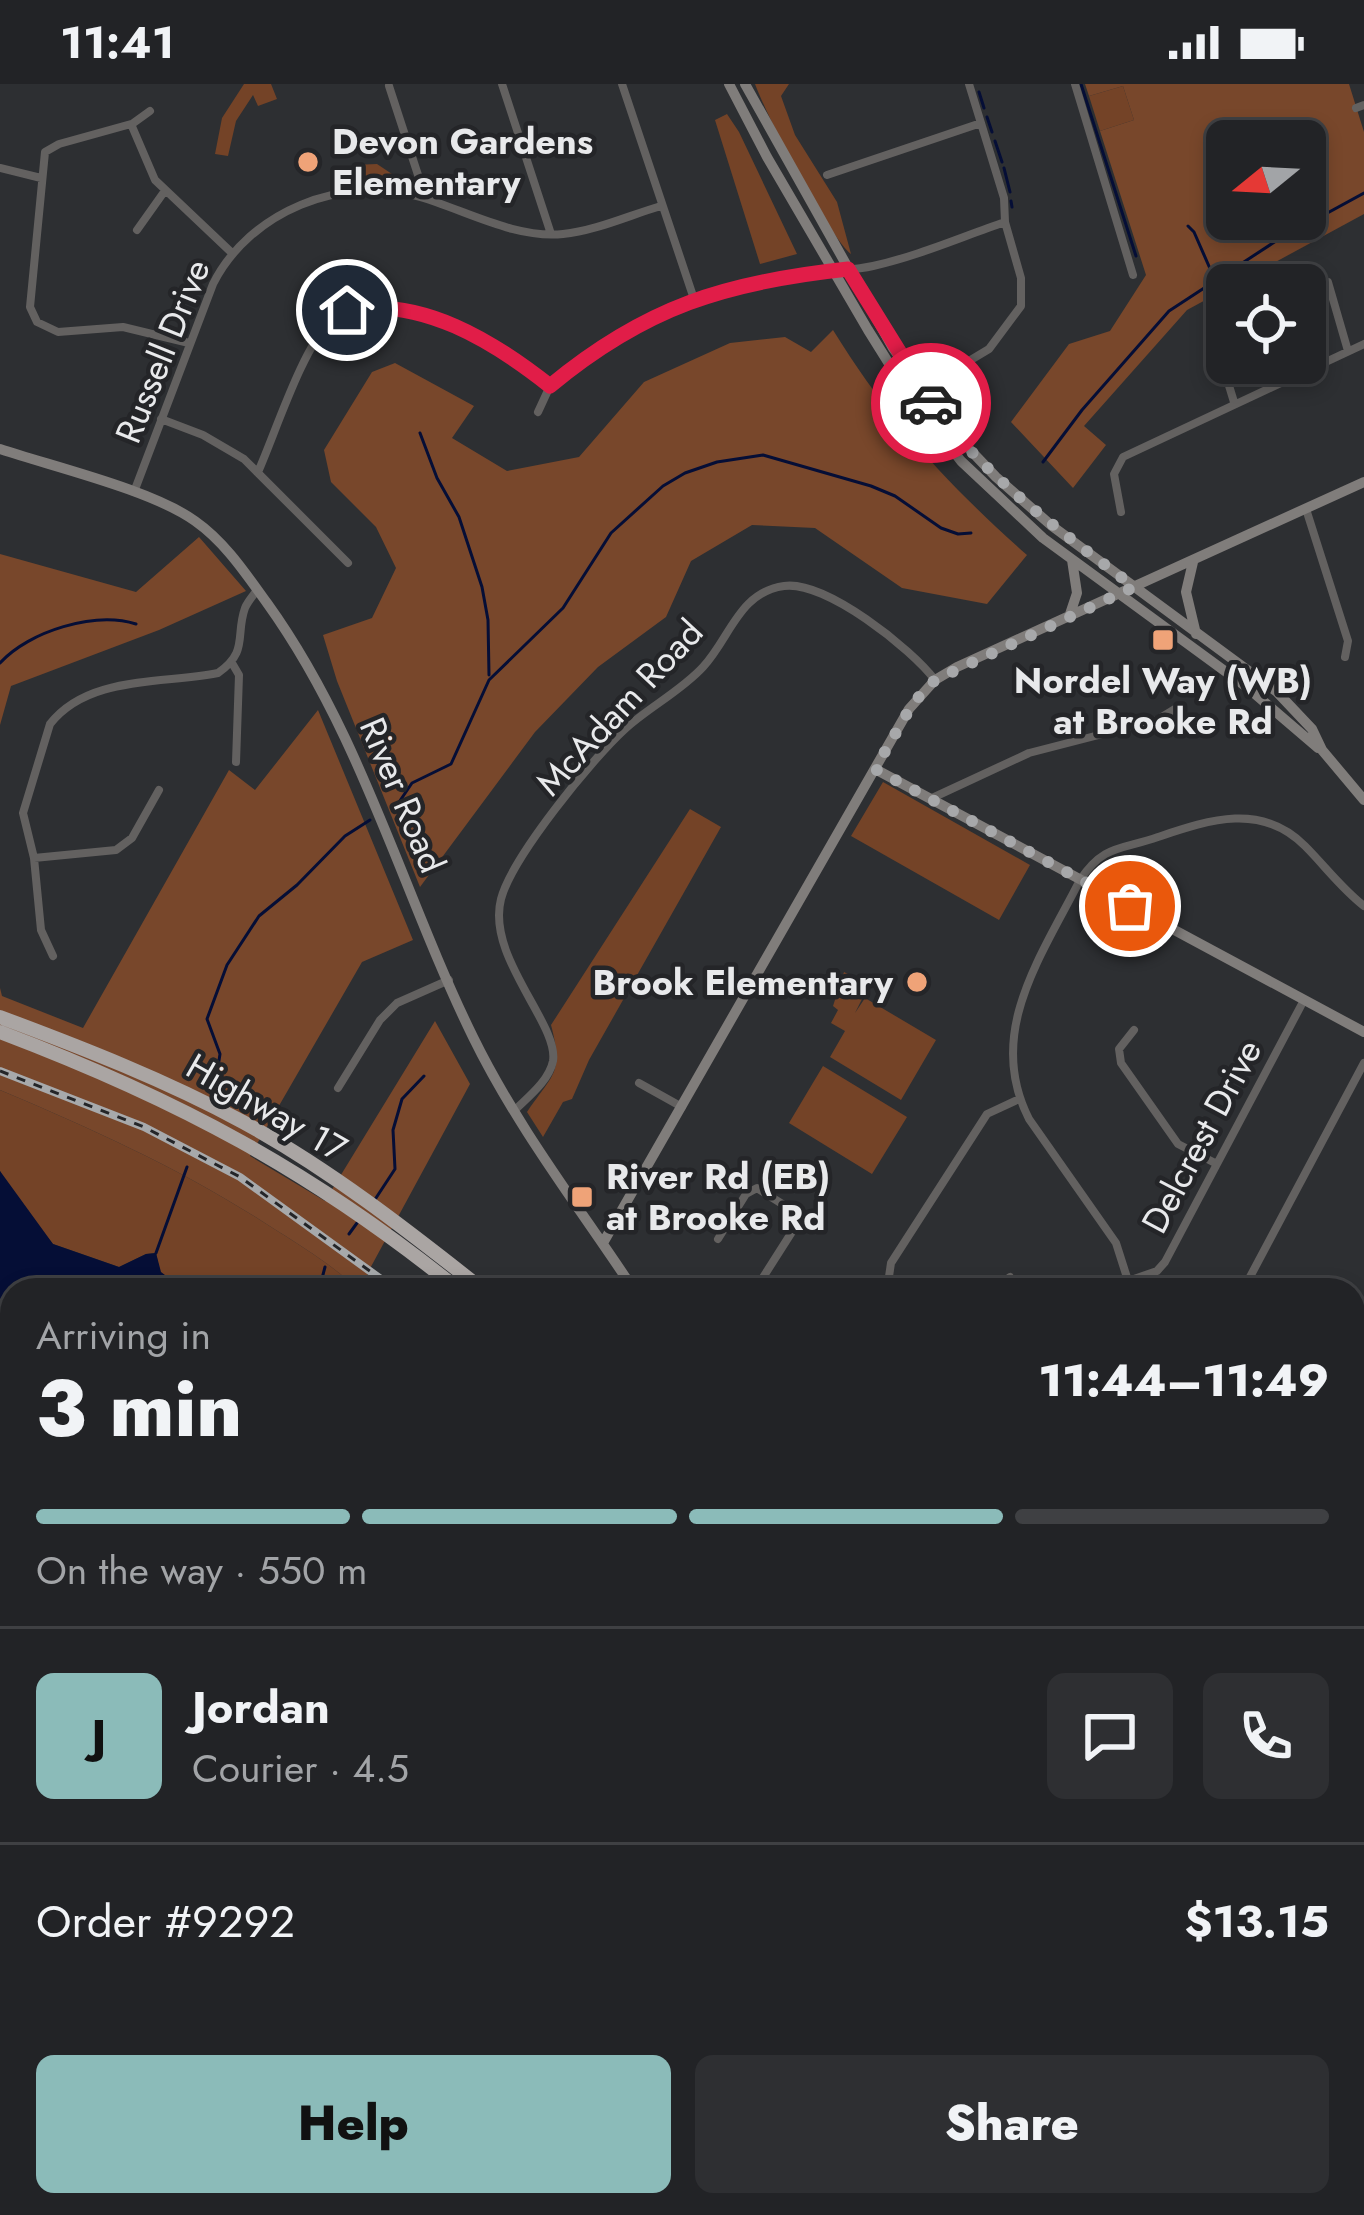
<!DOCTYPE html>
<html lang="en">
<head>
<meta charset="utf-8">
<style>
  :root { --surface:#222326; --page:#2e2f32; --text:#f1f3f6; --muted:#a2a4a7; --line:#3f4043; --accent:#8bbbb9 }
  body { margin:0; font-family:Jost,sans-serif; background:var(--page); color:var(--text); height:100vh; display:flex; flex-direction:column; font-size:45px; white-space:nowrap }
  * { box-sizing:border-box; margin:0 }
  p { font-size:39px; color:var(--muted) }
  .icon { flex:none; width:66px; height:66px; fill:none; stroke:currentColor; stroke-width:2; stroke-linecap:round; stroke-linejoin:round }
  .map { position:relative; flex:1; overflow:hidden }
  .panel { position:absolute; left:0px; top:1194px; width:1365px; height:939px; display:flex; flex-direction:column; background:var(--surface); border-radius:36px 36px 0 0; box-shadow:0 6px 18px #0003,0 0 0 3px var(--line) }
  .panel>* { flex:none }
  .needle { width:78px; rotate:252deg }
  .controls { position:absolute; left:1206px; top:36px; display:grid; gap:24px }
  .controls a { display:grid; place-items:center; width:120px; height:120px; border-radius:18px; background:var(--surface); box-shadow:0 6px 18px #0003,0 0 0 3px var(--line); font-size:60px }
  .pin { position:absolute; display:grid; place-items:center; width:102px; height:102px; color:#fff; margin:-51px; border:6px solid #fff; border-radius:50%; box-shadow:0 3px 12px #0007 }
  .courier { position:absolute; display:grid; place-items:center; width:120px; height:120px; margin:-60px; border:9px solid #e11d48; border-radius:50%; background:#fff; color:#222; box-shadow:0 3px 15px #0007 }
  .headline em { font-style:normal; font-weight:800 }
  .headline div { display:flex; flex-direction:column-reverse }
  .headline { display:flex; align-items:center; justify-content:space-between; height:204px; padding:0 36px }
  h1 { font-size:78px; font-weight:800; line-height:90px }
  .bar { display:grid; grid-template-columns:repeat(4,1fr); gap:18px 12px; align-content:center; height:144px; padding:0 36px }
  .bar i { height:15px; border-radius:9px; background:var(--line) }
  .bar .on { background:var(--accent) }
  .bar p { grid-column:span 4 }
  .line { display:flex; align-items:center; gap:30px; padding:0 36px; border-top:3px solid var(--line) }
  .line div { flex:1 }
  .round { display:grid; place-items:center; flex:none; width:126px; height:126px; border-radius:18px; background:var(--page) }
  .cta { display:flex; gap:24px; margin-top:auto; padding:24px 36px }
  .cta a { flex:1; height:138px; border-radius:18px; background:var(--accent); color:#111; font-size:48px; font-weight:800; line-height:138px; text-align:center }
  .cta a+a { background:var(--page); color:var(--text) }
  .status { display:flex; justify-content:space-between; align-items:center; height:84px; padding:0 60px; background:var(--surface); direction:ltr }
  .status svg { height:33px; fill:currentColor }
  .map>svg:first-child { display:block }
  .green { fill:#744327 }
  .forest { fill:#78472b; fill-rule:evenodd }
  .water { fill:#050e36 }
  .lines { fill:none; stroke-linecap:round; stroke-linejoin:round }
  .stream { stroke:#050e36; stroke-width:3 }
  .street { stroke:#636160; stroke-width:8 }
  .secondary { stroke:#807d7b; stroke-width:10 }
  .highway { stroke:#aaa5a3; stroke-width:14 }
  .rail-casing { stroke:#a7a9ab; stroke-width:8 }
  .rail { stroke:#242528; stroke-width:3; stroke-dasharray:9; stroke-linecap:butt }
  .done { stroke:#a7a8aa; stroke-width:12; stroke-dasharray:0 21.6 }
  .route { stroke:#e11d48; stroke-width:15 }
  .poi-dot { fill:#efa378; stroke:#242528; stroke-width:4.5 }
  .labels { text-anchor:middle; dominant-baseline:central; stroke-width:9; stroke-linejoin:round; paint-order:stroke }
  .poi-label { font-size:36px; font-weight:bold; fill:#e8e9eb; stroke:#242528; text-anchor:start }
  .street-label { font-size:36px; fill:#e8e9eb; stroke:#242528 }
</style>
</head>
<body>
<div class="status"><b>11:41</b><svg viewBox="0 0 49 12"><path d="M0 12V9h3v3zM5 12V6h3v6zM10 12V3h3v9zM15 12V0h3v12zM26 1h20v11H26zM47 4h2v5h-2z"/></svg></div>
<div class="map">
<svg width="1364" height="2131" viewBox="0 0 1364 2131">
  <rect width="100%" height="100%" fill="#2d2f32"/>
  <!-- green -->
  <path class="green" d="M244,0h27l6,15 -19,7 -5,-11 -17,26 -8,35 -13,-2 7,-36z
    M755,0h34l-8,12 14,39 42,67 14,52c-23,-19 -84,-137 -96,-170z
    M1123,2l11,34 -34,11 -11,-35z
    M727,30l12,18 58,122 -37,10 -45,-144z
    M377,80l30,20v4l-51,1 -3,-24z
    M883,698l147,83 -31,55 -148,-84z
    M690,725l31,18 -132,233 -17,39 -9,3 -20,35 -16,-25c26,-39 37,-38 24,-87z
    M844,888l25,13 -14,28 10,-15 71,42 -35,60 -71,-43 15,-26 -14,-8 7,-13 -5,-4z
    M823,982l84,51 -35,57 -83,-51z
    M0,1006c93,39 183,80 268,135 32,20 63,39 91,65 -52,0 -158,12 -199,-18l-4,-19 -10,1 -27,13 -66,-23 -42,-52 -11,-21z"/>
  <!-- forest -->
  <path class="forest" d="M1085,0h264l15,48v82l-177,96 -103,116 22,19 -33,43 -62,-66 58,-78 41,-13 36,-56 -46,-144 34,-11 -11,-34 -34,10zM1227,57h78v78h-78z
    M833,246c57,92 114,154 194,225l-40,49 -85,-16 -87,-60 -63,-3 -61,36 -25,56 -68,50 -63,65 -115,155 -83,-206 -14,-46 49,-17 24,-50 -20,-41 -45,-45 -7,-32 48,-78 23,-9 79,43 -22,32 55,33 72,-14 65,-75 86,-39 55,-6 26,15z
    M199,453l47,54 -87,39 -148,56 -11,39v-171l136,38z
    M318,626l95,230 -51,22 -112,194 75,45 110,-180 35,63 -103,190 20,16h-28c-28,-26 -59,-45 -91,-65 -85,-55 -175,-96 -268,-135v-102l2,8 81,32 146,-258 26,20z"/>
  <!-- water -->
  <path class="water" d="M0,1087l53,73 66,23 27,-13 10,-1 5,19 13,10 31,8h-193v587l-12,-3z
    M1353,1826l11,6v299h-590l-17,-10h596z"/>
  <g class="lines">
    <!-- stream -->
    <path class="stream" d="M1081,0l55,172
      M979,8l5,16
      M987,33l5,15
      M995,57l7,21
      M1004,84l6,24
      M1011,117l1,6
      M1188,142l6,6 21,48
      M420,349l17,45 22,39 23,70 6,33 1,55
      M1043,378l39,-52 87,-99 107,-70 88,-48
      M0,579c29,-32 95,-52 136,-39
      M393,727l19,-28 39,-19 38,-84 74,-72 48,-75 52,-47 22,-13 32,-11 46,-7 108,31 24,10 46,32 17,6 13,-1
      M213,1015l7,-45 -13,-35 20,-54 32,-49 38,-31 48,-49 25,-16
      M374,1117l21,-32 -2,-39 9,-31 22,-23
      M349,1150l8,-11
      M156,1169l31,-86
      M319,1206l6,-23
      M1363,1788l1,11"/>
    <!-- street -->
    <path class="street" d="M502,0l49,150
      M622,0l72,215
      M1075,0l58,191
      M389,2l30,92 -3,17
      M1356,24l8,-3
      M132,40l18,-13
      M0,84l41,10
      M827,91l154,-52
      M137,146l27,-38
      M1328,198l20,69
      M1212,246l22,72
      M189,259l-66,-16 -65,5 -21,-10 -7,-15 15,-155 14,-8 72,-20 24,56 77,73
      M959,283l30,-18 32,-43v-28l-16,-56 -1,-24 -35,-114
      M538,328l12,-26
      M161,335l42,16 41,24 104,104
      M258,388c17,-38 45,-126 73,-151 52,-49 175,30 219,64 87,-72 157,-94 268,-112 18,-3 37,-3 55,-7 45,-10 88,-29 132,-44
      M134,408l79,-208c36,-72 129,-110 207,-87 45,13 95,42 143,37 32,-3 67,-19 98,-28
      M1306,425l42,132 -3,16
      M1121,428l-7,-38 9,-17 241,-113
      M232,579l7,12 -3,87
      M930,715l99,-46 128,-33 18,-11
      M34,774l82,-8 16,-12 27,-48
      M53,872l-12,-26 -7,-72 -11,-45 27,-89c38,-49 113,-40 168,-51 31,-22 17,-37 27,-65 3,-7 8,-12 12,-18
      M1134,946l-15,19 2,14 57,81 39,20
      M639,999l43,24
      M338,1004l42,-68 17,-17 52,-23
      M514,1027c14,-14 35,-30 39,-50 6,-37 -67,-104 -52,-162 11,-42 91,-140 124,-170 24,-22 56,-38 78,-62 27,-29 36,-75 81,-81 41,-6 128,63 151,94
      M718,1155l28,-45 11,-6 38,24 2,12 -42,66
      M1010,1193l5,13
      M1131,1196l26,-9 8,-9 139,-262
      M887,1206l4,-27 96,-149 32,-15
      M1131,1206l-15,-47 -87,-124c-44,-86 12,-162 51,-239 24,-36 41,-30 78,-43 51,-17 103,-35 147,9 20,20 36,42 59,60
      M1243,1206l121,-227
      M1353,1333l11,-21
      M1353,1531l9,4 2,-3"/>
    <!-- secondary -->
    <path class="secondary" d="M729,0l38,73 101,173 35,56 58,75 82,77 205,150 70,60
      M745,0l148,264 61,85 42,44 56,49 225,166 35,37 10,21 42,50
      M0,365c54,18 152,41 195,72 30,21 51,53 72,82 95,132 135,289 206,434 44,90 106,170 161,253
      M1193,478l-7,30 10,42
      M1070,530l7,-21 -5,-33
      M875,685l489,263
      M603,1159l306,-534 26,-29 22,-13 407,-185
      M1353,1653l11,6"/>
    <!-- highway -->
    <path class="highway" d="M0,933c83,31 165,63 243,105 86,47 163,107 240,168
      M0,948c177,67 312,139 459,258
      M1353,1702l11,6
      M1353,1720l11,6"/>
    <defs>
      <path id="rail" d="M0,987l144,56 96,50 156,113
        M1353,1774l11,5
        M0,1837l12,2
        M0,1883l12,-7
        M665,2121l29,10
        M514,2131l22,-10"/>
    </defs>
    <!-- rail casing -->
    <use href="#rail" class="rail-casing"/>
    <!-- rail -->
    <use href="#rail" class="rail"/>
  </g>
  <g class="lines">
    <!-- done -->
    <path class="done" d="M931,319c55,76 130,128 203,184l-199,93 -22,23 -38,66 255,137"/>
    <!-- route -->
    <path class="route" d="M347,226c75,-13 146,31 203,76 95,-79 176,-104 298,-117l83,134"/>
  </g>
  <!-- markers -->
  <g class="poi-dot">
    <circle cx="308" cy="78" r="12"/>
    <rect x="1151" y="544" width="24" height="24" rx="6"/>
    <circle cx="917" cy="898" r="12"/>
    <rect x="570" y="1101" width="24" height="24" rx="6"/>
  </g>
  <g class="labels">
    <!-- poi labels -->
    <g class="poi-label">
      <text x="332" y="57">Devon Gardens<tspan x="332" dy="41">Elementary</tspan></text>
      <text x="1163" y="596" text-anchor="middle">Nordel Way (WB)<tspan x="1163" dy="41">at Brooke Rd</tspan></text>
      <text x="893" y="898" text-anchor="end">Brook Elementary</text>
      <text x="606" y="1092">River Rd (EB)<tspan x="606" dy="41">at Brooke Rd</tspan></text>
    </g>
    <!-- street labels -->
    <g class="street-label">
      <text transform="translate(162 267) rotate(-68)">Russell Drive</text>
      <text transform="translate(619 623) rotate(-47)">McAdam Road</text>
      <text transform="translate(403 711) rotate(67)">River Road</text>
      <text transform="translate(267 1023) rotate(30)">Highway 17</text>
      <text transform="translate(1201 1052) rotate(-62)">Delcrest Drive</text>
    </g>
  </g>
</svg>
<div class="controls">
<a><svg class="needle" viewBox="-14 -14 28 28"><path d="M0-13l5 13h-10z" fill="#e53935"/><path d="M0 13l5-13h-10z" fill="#a2a4a7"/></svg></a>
<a><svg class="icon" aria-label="locate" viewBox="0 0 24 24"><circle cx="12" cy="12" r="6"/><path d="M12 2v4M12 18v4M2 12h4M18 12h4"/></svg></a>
</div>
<div class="pin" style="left:1130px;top:822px;background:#ea580c"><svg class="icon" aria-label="bag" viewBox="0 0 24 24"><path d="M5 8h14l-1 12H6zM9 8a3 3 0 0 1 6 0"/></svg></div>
<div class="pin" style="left:347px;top:226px;background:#1f2937"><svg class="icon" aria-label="home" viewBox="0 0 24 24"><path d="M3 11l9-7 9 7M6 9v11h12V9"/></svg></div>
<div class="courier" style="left:931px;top:319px"><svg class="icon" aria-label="car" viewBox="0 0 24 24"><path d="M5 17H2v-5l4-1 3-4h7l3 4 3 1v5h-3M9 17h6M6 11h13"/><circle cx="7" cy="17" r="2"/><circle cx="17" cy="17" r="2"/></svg></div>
<section class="panel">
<div class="headline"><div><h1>3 min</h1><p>Arriving in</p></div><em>11:44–11:49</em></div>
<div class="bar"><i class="on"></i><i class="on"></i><i class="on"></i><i></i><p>On the way · 550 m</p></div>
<div class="line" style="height:216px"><b class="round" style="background:var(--accent);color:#111">J</b><div><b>Jordan</b><p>Courier · 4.5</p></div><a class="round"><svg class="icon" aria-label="chat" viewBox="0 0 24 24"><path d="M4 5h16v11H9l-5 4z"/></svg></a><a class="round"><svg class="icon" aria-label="phone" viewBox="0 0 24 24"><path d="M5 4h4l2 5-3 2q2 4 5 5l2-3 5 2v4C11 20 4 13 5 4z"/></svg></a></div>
<div class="line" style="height:156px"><div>Order #9292</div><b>$13.15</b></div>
<div class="cta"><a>Help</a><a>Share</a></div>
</section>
</div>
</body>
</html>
